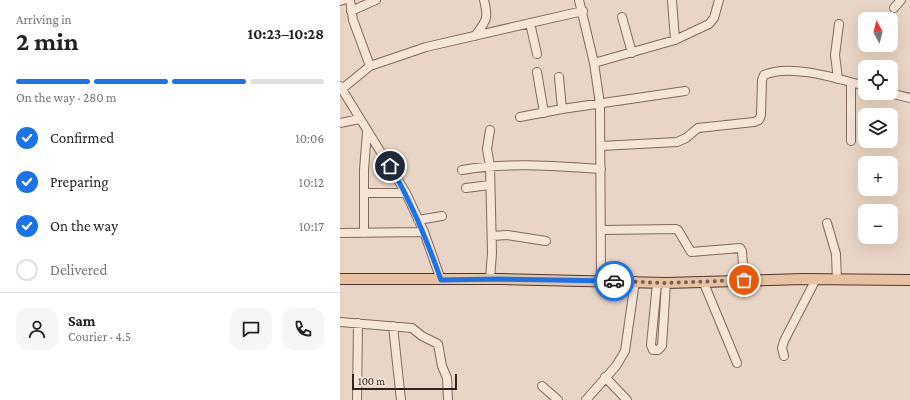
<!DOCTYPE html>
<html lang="en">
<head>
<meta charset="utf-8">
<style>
  :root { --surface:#fff; --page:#f6f6f6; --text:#202124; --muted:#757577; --line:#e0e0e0; --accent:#1a73e8 }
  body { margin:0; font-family:"Crimson Pro",serif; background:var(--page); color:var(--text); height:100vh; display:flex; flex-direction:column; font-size:15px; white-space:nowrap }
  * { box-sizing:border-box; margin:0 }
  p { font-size:13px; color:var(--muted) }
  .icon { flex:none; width:22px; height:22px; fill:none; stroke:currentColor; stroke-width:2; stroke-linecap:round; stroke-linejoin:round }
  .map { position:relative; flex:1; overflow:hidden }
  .drawer { display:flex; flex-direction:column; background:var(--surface); width:340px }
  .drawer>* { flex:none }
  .needle { width:26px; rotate:353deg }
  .controls { position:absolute; left:518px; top:12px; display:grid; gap:8px }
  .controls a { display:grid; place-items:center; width:40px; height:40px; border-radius:8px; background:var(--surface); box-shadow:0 4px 16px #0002; font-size:20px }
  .scale { position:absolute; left:12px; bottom:10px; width:105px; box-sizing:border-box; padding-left:4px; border:2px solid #34241f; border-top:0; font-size:11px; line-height:14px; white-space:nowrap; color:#34241f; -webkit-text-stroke:3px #f1e1d4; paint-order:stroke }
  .pin { position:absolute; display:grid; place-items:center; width:34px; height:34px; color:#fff; margin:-17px; border:2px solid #fff; border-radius:50%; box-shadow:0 1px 4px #0007 }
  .courier { position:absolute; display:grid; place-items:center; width:40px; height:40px; margin:-20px; border:3px solid #1a73e8; border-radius:50%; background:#fff; color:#222; box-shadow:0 1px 5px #0007 }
  .headline em { font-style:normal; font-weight:700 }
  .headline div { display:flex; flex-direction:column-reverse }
  .headline { display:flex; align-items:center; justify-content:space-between; height:68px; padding:0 16px }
  h1 { font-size:26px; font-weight:700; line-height:30px }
  .bar { display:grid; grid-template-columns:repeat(4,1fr); gap:6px 4px; align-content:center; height:48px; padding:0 16px }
  .bar i { height:5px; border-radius:3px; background:var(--line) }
  .bar .current { background:var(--accent) }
  .bar p { grid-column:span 4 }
  .line { display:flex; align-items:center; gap:10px; padding:0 16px; border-top:1px solid var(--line) }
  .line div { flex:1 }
  .round { display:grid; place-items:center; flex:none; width:42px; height:42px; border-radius:12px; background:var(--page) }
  ol { padding:0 16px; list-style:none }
  li { display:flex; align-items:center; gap:12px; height:44px }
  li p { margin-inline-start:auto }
  li .icon { padding:4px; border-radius:50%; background:var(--accent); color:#fff; stroke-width:4 }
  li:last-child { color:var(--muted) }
  li i { width:22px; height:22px; border:2px solid var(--line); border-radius:50% }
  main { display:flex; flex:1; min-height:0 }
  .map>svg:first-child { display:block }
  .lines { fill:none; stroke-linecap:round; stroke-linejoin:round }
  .minor-casing { stroke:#82685d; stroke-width:10 }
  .major-casing { stroke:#503831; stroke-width:12 }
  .minor { stroke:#f5e5d7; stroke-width:8 }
  .major { stroke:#e8c1a1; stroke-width:10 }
  .done { stroke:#736259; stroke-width:4; stroke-dasharray:0 7.2 }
  .route { stroke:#1a73e8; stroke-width:5 }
</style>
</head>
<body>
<main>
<section class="drawer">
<div class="headline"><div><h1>2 min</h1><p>Arriving in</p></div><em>10:23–10:28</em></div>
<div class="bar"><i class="current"></i><i class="current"></i><i class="current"></i><i></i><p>On the way · 280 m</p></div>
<ol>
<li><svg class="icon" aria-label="check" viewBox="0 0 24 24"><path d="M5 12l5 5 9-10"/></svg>Confirmed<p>10:06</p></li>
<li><svg class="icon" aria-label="check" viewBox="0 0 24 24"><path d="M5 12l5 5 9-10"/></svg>Preparing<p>10:12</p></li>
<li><svg class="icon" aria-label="check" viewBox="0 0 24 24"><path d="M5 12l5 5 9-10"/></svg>On the way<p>10:17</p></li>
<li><i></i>Delivered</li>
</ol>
<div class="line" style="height:72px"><a class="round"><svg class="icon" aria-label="person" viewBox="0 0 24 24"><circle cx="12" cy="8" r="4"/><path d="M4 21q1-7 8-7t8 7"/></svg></a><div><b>Sam</b><p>Courier · 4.5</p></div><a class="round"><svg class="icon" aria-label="chat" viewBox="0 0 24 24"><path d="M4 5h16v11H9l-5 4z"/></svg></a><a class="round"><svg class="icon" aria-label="phone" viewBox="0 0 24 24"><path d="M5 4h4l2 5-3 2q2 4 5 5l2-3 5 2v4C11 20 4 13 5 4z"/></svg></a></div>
</section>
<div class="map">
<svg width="570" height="400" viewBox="0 0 570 400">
  <rect width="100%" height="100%" fill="#e9d5c5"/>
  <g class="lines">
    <defs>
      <path id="minor" d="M10,0l3,20 17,46
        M239,0l15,63 6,41 1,176
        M332,0l3,40
        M0,1l3,-1
        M554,8l7,-8
        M11,11l25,-11
        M282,17l10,36
        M190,23l7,31
        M135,36c11,-15 14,-17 9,-36
        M254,63l81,-23 34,-16 5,-6 5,-18
        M197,72l7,41
        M219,77l3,32
        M498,79l-3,-24 4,-31
        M0,86l66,107 18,39 17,48
        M2,89l28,-23 56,-19 157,-36
        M549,93l21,5
        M180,117l42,-8 123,-18
        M0,123l19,-4
        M511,141v-58
        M261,146l76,-4 9,-4 12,-10 56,-6 5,-2 2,-5 1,-35 2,-5c26,-12 75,4 101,11
        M122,170c46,-8 92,-4 139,-1
        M126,188l24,-3
        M25,193h41
        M78,220l24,-4
        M487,223l9,31 1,26
        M261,230l75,-1 2,1 13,22 49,-4 2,3 2,29
        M0,233l84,-1
        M24,233v-63l3,-38
        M152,236l15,-1 39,6
        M150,279l2,-26 -2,-87 -3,-17 3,-19
        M363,281l34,82
        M317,283l-6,62 2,5h5l4,-4 4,-63
        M0,322l72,6 10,8 16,8 4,22 5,12 1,22
        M53,326l8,74
        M444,356l-2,-8 2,-7 32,-62
        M265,377l22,23
        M202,386l16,14
        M17,400l1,-77
        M246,400l30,-34 9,-15 10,-70"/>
      <path id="major" d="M0,279h160l166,4 137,-4 107,1"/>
    </defs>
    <!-- minor casing -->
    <use href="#minor" class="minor-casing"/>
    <!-- major casing -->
    <use href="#major" class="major-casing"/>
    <!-- minor -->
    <use href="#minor" class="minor"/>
    <!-- major -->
    <use href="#major" class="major"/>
  </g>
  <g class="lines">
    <!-- done -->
    <path class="done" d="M274,281l52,2 78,-3"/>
    <!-- route -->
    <path class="route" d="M50,166c22,37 37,74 51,114l59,-1 114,2"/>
  </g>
</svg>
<div class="controls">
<a><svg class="needle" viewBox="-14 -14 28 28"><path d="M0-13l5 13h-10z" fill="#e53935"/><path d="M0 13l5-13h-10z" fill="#757577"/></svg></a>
<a><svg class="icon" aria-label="locate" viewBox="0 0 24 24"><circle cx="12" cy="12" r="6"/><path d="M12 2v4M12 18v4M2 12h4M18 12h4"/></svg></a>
<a><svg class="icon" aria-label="layers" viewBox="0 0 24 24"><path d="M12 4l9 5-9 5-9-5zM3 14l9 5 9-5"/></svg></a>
<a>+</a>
<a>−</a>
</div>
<div class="scale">100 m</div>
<div class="pin" style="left:404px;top:280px;background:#ea580c"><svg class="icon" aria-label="bag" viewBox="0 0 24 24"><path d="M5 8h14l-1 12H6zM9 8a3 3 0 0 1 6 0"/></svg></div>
<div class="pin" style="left:50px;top:166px;background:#1f2937"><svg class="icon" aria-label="home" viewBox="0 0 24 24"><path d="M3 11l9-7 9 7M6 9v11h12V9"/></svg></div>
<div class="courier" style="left:274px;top:281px"><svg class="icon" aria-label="car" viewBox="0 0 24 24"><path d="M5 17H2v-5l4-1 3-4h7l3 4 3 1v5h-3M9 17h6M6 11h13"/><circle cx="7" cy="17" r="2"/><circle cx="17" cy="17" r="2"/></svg></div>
</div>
</main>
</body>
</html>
